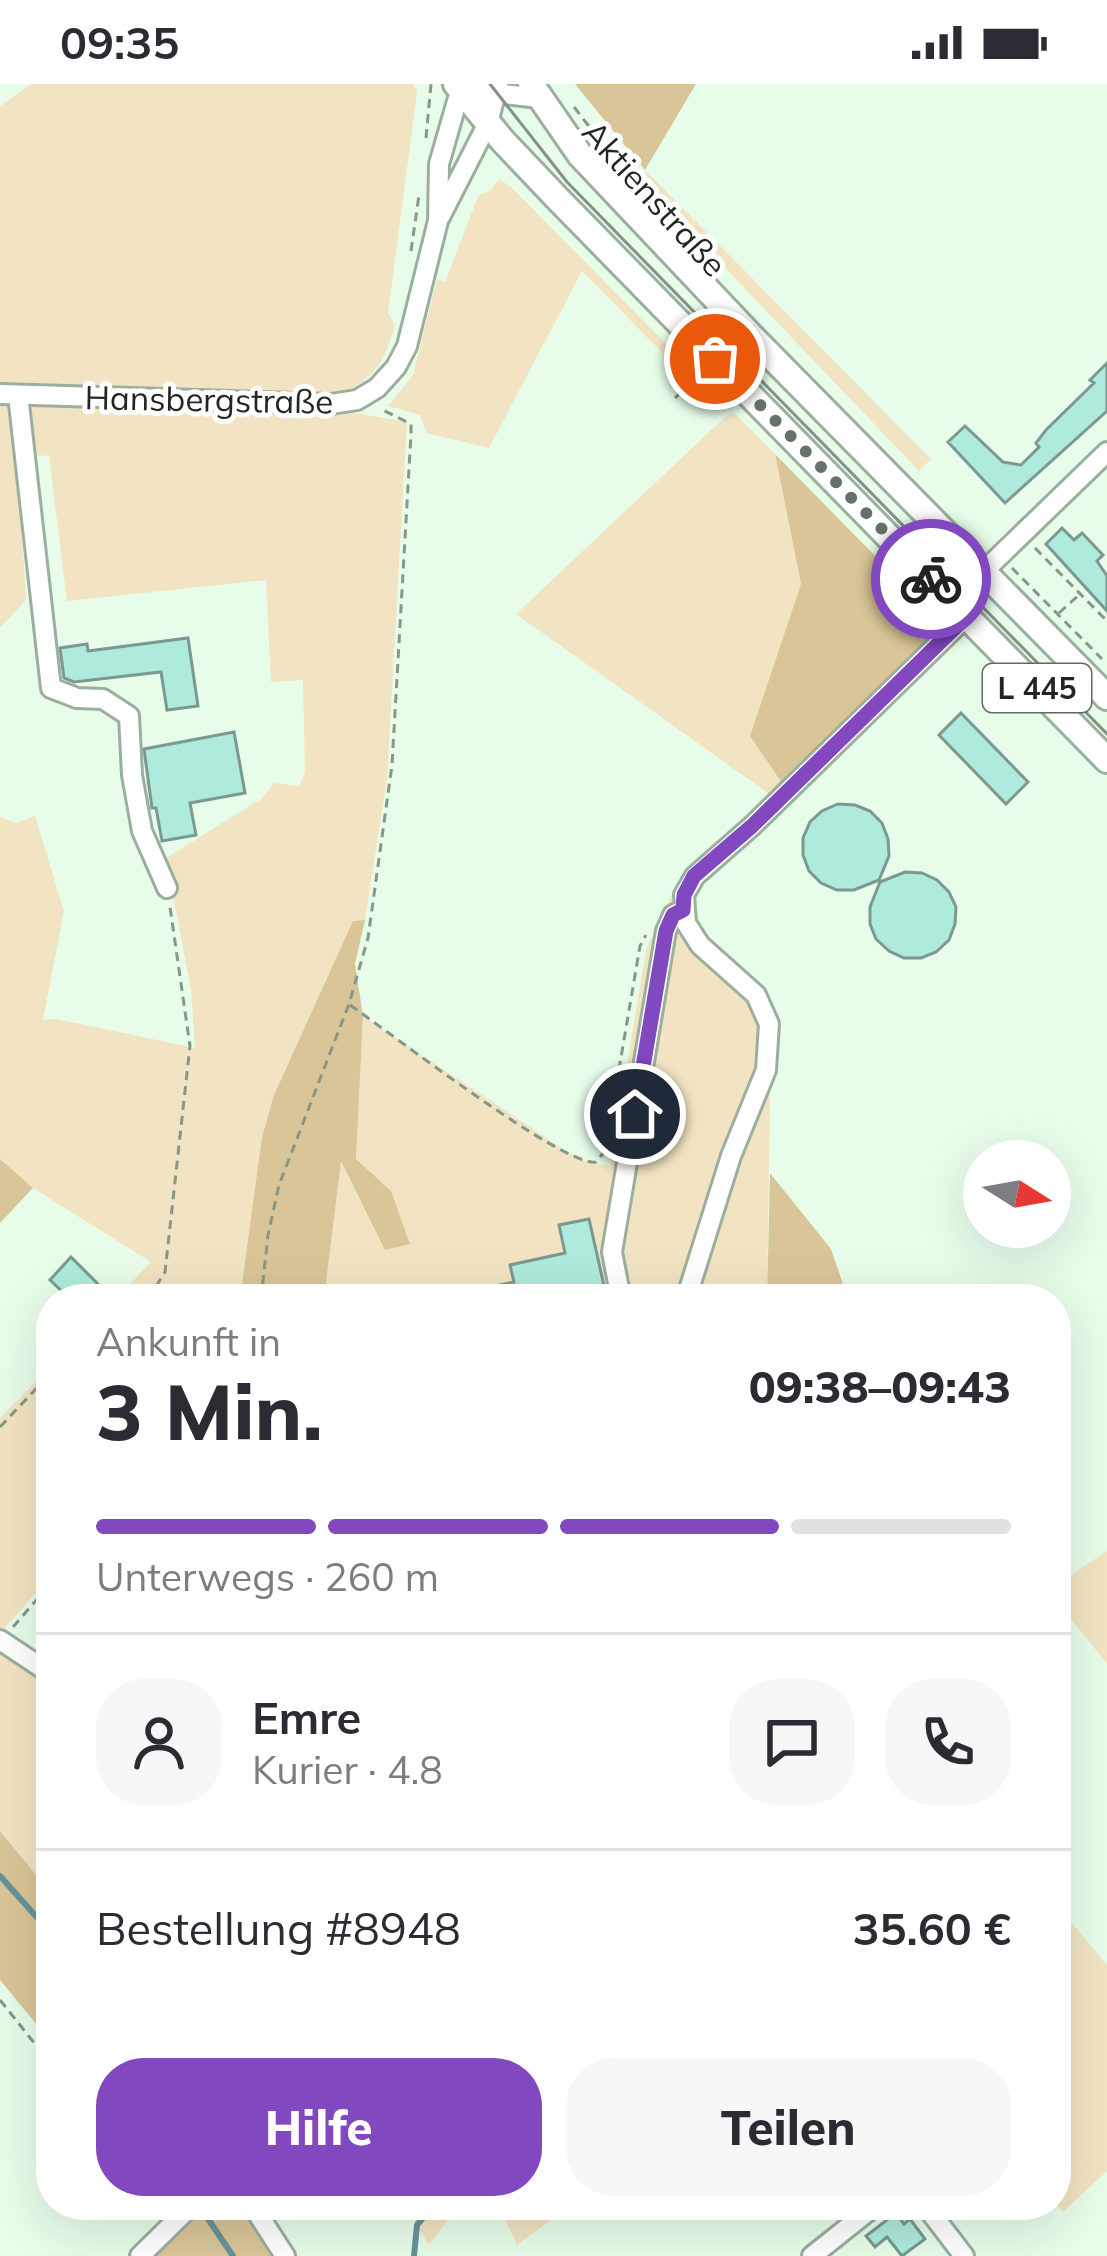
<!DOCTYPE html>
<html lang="de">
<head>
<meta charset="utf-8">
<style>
  :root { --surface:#fff; --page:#f7f7f7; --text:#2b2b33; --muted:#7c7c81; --line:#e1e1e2; --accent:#8248bf }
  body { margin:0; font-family:Mulish,sans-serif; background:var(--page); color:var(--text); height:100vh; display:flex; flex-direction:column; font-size:45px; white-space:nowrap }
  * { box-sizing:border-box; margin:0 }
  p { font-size:39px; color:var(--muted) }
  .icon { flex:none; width:66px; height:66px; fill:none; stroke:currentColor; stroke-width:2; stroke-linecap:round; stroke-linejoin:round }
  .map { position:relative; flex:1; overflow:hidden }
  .sheet { position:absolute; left:36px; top:1200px; width:1035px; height:936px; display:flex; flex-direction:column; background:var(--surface); border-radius:48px; box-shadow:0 12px 48px #0002 }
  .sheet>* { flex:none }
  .needle { width:78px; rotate:101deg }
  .tools { position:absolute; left:963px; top:1056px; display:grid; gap:24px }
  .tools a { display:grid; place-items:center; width:108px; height:108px; border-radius:50%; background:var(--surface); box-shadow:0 12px 48px #0002; font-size:60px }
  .pin { position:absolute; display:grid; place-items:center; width:102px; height:102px; color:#fff; margin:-51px; border:6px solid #fff; border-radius:50%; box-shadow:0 3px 12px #0007 }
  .courier { position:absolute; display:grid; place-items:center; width:120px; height:120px; margin:-60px; border:9px solid #8248bf; border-radius:50%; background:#fff; color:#222; box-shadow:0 3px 15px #0007 }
  .headline em { font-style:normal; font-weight:800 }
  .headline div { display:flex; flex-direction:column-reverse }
  .headline { display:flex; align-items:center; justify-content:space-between; height:204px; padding:0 60px }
  h1 { font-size:78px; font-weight:800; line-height:90px }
  .bar { display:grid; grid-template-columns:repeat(4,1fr); gap:18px 12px; align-content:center; height:144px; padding:0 60px }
  .bar i { height:15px; border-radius:9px; background:var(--line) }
  .bar .selected { background:var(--accent) }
  .bar p { grid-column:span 4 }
  .line { display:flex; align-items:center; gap:30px; padding:0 60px; border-top:3px solid var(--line) }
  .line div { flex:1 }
  .round { display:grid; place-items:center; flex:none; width:126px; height:126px; border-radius:48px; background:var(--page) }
  .action { display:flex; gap:24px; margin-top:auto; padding:24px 60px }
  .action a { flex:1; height:138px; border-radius:48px; background:var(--accent); color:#fff; font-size:48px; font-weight:800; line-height:138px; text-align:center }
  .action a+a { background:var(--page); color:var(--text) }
  .status { display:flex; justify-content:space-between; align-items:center; height:84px; padding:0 60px; background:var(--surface); direction:ltr }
  .status svg { height:33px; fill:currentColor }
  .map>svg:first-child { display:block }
  .green { fill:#f2e4c2 }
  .forest { fill:#d9c598 }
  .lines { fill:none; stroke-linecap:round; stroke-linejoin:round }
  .stream { stroke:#67949a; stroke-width:6 }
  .building { fill:#aeebdd; stroke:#7b9891; stroke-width:3 }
  .minor-casing { stroke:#9baf9e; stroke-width:24 }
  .major-casing { stroke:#9baf9e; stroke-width:30 }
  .path { stroke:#879789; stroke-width:3; stroke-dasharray:9 6; stroke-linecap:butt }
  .minor { stroke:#fff; stroke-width:18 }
  .major { stroke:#fff; stroke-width:24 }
  .tram { stroke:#839285; stroke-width:3 }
  .done { stroke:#657267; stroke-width:12; stroke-dasharray:0 21.6 }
  .route { stroke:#8248bf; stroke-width:15 }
  .labels { text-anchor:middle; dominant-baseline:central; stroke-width:10; stroke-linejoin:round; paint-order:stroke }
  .shield { fill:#fff; stroke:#626863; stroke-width:3 }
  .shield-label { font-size:30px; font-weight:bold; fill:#1f2720 }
  .street-label { font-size:33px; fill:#1f2720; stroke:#fff }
</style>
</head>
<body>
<div class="status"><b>09:35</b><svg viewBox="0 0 49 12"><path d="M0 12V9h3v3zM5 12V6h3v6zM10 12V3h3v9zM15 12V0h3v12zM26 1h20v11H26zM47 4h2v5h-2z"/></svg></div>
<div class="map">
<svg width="1107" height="2172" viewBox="0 0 1107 2172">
  <rect width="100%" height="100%" fill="#e7fdea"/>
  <!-- green -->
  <path class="green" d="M31,0h382l4,8 -29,221 7,12c-9,32 -16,48 -45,65l5,23 52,9 -20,357 -22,141 -12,2 -79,173 -12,42 -17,153 -5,9h-124l35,-37 -118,-74 -33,-29v-342l16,6 19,-7 29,95 -21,109 14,-1 138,29 -4,-58 -25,-132 95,-59 13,-16 25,3 6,-13 -2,-93 -32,2 -5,-102 -199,21 -18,-145 -32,-2 9,146 -26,28v-522z
    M645,86l286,289 -12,12 -271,-284z
    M499,95l12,8 183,185 -6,7 -106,-108 -93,177 -63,-15 -6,-18 -32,-9 25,-31 24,-96 8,3 33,-86 13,-6z
    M734,329l41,41 26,130 -51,152 36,53 -14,7 -256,-182 209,-197z
    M674,805l6,39 65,66 17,31 8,71 -3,203h-443l17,-140 44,90 6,-58 -35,-31 7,-144 197,131 27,15 23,4 36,-216z
    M51,1282v209l-51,59v-216z
    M1107,1467v113l-51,-64v-15z
    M0,1561l51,36v212l-51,-62z
    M1056,1820l51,61v206l-44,41 -7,-8z
    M404,2121h55l-30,40z
    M499,2121h72l-54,40z"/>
  <!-- forest -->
  <path class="forest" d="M575,0h121l-51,86z
    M775,370l168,171 -157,164 -36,-53 51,-152z
    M365,836l-10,44 8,52 -7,143 35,32 19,53 -25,6 -44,-89 -17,138h-84l22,-162 12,-42 79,-174z
    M0,1075l33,29 -33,35z
    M770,1089l61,76 17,50h-81z
    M0,1747l51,62v149l-51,-62z
    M182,2121h62l35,51h-133z"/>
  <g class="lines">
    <!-- stream -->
    <path class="stream" d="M0,1792l51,57
      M202,2126l31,46
      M414,2172l3,-31 11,-13 -2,-7"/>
  </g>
  <!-- building -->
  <path class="building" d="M1107,279v48l-102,92 -57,-61 17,-16 38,36 18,3 18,-18 -3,-4 10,-13 48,-47 -4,-3z
    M1062,444l12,12 8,-7 21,22 -6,6 10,15v35l-61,-67z
    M188,554l10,68 -31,4 -6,-38 -87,10 -10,-4 -4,-30 27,-4 1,7z
    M961,629l67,69 -22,22 -67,-69z
    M234,648l11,61 -55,10 6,32 -34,6 -6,-33h-4l-8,-59z
    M838,720l17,1 15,6 12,12 6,16 1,17 -10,24 -25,10h-17l-16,-7 -12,-12 -6,-16v-17l7,-16 12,-11z
    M905,788l17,1 15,7 12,12 7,15 -1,17 -6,16 -13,12 -15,6h-17l-15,-7 -13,-12 -6,-15v-17l10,-25z
    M589,1135l18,80h-142l-1,-6 50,-11 -4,-17 55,-12 -6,-28z
    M71,1173l29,29 -12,13h-18l-20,-19z
    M896,2129l8,11 6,-5 15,20 -23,17 -15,-19 -12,10 -9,-11z"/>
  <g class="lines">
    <defs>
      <path id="minor" d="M460,5l79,9
        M440,133l48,-94 10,-39
        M0,310l331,10 26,-4 20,-12 19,-21 11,-21 31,-125 1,-57 23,-80
        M18,311l33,293 26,10 26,1 26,17 3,59 10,56 25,57
        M984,487l123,-119
        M621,1215l-9,-47 54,-321 7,-16 10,-5
        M686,1215l45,-143 35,-86 3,-46 -13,-29 -56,-50 -14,-22 -2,-28 11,-19 57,-50 215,-210
        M0,1556l51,34
        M252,2121l33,51
        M925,2121l39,51
        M140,2172l52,-51
        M812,2172l64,-51"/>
      <path id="major" d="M456,0l46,56 55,58 550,562
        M531,0l49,71 171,181 356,361"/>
    </defs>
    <!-- minor casing -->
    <use href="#minor" class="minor-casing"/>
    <!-- major casing -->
    <use href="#major" class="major-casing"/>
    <!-- path -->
    <path class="path" d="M574,23l38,49
      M426,54l5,-54
      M411,167l8,-56
      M675,314l25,-24
      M1035,464l72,73
      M1012,484l90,91
      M1059,529l20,-18
      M350,921c38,26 213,162 246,157l9,-11 35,-205 6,-11
      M148,1215l17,-27 25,-226 -20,-139
      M261,1215l7,-64 11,-50 70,-181 19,-66 24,-173 19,-331v-10l-30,-15
      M0,1343l51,-54
      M13,1543l38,-44
      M0,1916l51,64"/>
    <!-- minor -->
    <use href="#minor" class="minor"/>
    <!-- major -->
    <use href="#major" class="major"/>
    <!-- tram -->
    <path class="tram" d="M490,0l77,98 540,552"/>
  </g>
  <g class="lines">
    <!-- done -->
    <path class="done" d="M715,275l216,220"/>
    <!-- route -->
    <path class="route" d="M635,1030l31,-183 7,-16 10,-5 1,-15 10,-19 58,-50 215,-210 -36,-37"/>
  </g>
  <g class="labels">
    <!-- shield labels -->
    <rect class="shield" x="983" y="580" width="108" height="48" rx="9"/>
    <g class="shield-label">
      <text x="1037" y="604">L 445</text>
    </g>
    <!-- street labels -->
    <g class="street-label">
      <text transform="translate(655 114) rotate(48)">Aktienstraße</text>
      <text transform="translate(209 315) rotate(1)">Hansbergstraße</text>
    </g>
  </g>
</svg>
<div class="tools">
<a><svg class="needle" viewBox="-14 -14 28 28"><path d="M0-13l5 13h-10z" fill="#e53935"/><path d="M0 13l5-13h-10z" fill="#7c7c81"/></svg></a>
</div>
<div class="pin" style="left:715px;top:275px;background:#ea580c"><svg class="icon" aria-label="bag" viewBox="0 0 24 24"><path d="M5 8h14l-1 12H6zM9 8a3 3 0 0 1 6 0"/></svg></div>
<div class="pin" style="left:635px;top:1030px;background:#1f2937"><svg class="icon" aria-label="home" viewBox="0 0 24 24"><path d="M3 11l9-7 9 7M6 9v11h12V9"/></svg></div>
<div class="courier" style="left:931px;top:495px"><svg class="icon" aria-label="bike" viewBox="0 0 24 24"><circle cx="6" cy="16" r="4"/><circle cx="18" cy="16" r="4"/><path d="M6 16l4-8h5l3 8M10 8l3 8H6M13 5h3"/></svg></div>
<section class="sheet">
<div class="headline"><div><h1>3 Min.</h1><p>Ankunft in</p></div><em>09:38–09:43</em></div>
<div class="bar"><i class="selected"></i><i class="selected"></i><i class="selected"></i><i></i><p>Unterwegs · 260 m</p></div>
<div class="line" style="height:216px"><a class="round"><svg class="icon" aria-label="person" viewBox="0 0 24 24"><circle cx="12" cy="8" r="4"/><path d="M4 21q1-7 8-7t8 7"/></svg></a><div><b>Emre</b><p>Kurier · 4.8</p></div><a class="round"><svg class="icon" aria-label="chat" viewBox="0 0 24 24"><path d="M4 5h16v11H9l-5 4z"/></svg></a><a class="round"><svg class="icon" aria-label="phone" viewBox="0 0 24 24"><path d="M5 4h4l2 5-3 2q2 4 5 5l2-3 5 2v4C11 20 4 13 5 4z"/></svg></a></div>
<div class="line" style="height:156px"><div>Bestellung #8948</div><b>35.60 €</b></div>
<div class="action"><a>Hilfe</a><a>Teilen</a></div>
</section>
</div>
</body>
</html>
